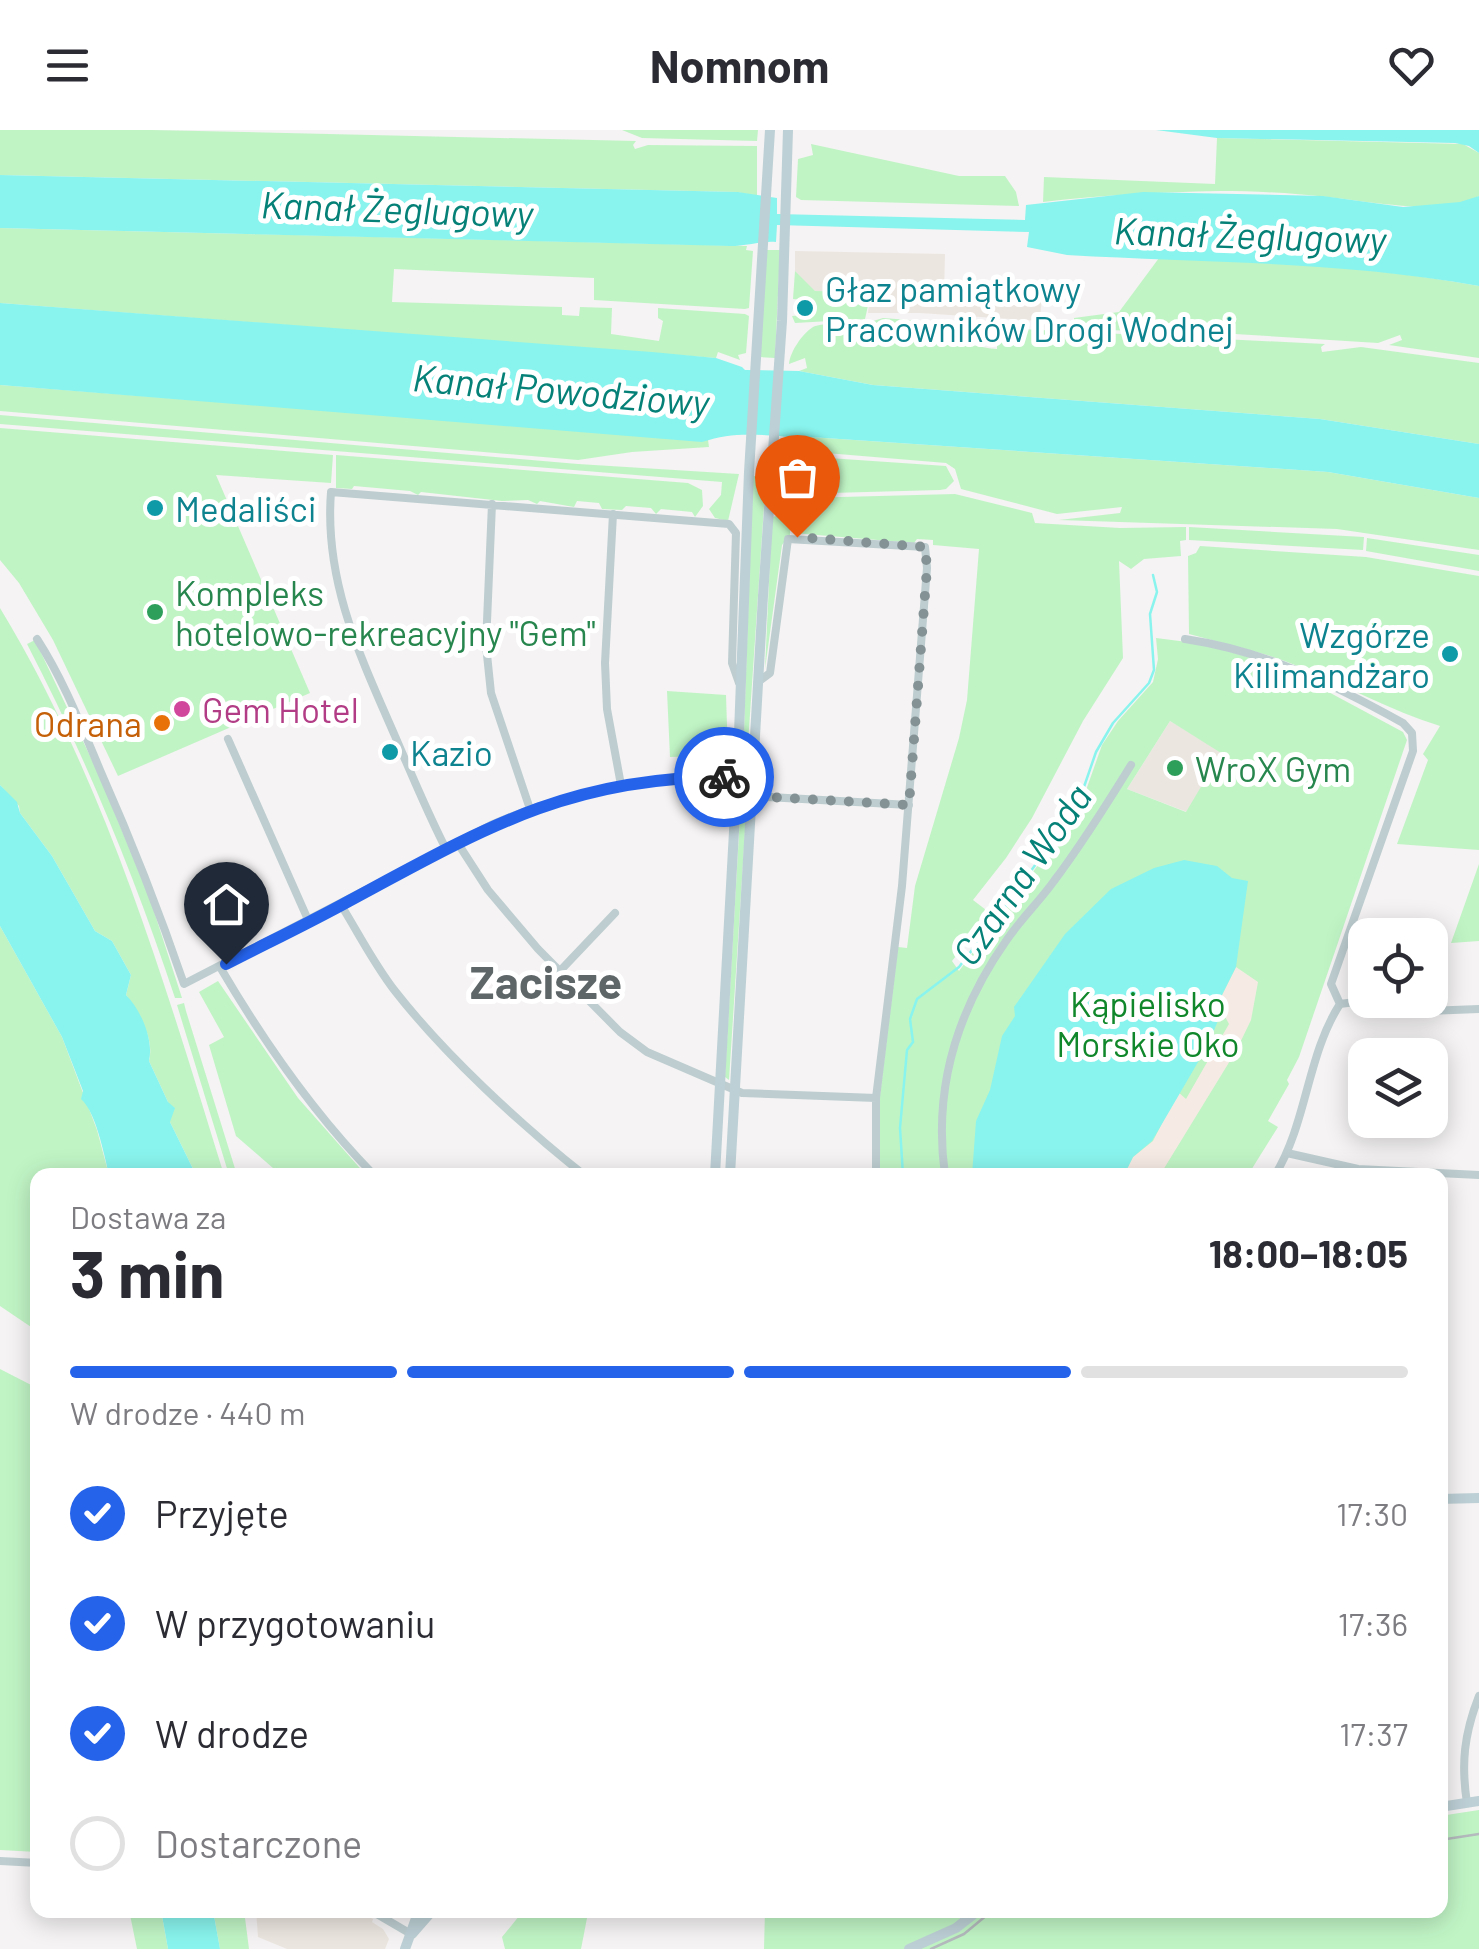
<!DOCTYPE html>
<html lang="pl">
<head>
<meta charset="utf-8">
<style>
  :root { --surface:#fff; --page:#f2f2f3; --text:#2b2b33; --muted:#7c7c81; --line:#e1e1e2; --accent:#2563eb }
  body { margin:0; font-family:Barlow,sans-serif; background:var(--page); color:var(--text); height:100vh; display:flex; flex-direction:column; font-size:38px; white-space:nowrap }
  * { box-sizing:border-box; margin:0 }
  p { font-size:32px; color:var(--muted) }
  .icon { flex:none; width:55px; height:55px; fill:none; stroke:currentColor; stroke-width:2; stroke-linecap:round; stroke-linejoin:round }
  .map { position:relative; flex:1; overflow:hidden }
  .details { position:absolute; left:30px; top:1038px; width:1418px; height:750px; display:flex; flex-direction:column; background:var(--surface); border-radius:20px; box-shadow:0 5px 25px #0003 }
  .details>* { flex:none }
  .controls { position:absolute; left:1348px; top:788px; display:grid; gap:20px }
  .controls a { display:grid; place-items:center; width:100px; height:100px; border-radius:20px; background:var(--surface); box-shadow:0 5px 25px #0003; font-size:50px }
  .pin { position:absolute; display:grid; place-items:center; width:85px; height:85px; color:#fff; margin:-102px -42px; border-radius:50% 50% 50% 0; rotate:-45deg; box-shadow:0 0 10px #0007 }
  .pin .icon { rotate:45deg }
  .courier { position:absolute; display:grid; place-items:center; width:100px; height:100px; margin:-50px; border:8px solid #2563eb; border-radius:50%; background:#fff; color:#222; box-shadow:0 2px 12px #0007 }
  .overview em { font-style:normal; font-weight:700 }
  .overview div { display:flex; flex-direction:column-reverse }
  .overview { display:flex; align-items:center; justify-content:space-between; height:170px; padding:0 40px }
  h1 { font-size:65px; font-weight:700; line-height:75px }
  .bar { display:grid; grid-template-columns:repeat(4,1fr); gap:15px 10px; align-content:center; height:120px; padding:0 40px }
  .bar i { height:12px; border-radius:8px; background:var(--line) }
  .bar .on { background:var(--accent) }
  .bar p { grid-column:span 4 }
  ol { padding:0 40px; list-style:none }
  li { display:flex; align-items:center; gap:30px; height:110px }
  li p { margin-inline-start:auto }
  li .icon { padding:10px; border-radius:50%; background:var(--accent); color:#fff; stroke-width:4 }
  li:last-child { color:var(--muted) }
  li i { width:55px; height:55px; border:5px solid var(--line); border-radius:50% }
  header { display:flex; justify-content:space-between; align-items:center; height:130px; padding:0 40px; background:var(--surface); font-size:45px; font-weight:700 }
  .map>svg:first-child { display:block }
  .commercial { fill:#ece6e0 }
  .green { fill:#c0f4c5; fill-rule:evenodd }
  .sand { fill:#f6ebe4 }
  .water { fill:#89f4ed }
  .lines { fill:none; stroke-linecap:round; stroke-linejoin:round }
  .stream { stroke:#89f4ed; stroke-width:2.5 }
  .street { stroke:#bdcdd0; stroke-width:8 }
  .secondary { stroke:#bdd0d5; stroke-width:10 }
  .tram { stroke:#b4babd; stroke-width:2.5 }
  .done { stroke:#859295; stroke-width:10; stroke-dasharray:0 18 }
  .route { stroke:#2563eb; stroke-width:12 }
  .culture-dot { fill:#0f9aa8; stroke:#fff; stroke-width:4 }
  .leisure-dot { fill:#2e9e5b; stroke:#fff; stroke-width:4 }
  .hotel-dot { fill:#d1479c; stroke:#fff; stroke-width:4 }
  .food-dot { fill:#e8710a; stroke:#fff; stroke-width:4 }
  .labels { text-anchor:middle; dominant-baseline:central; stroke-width:10; stroke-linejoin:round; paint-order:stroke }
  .culture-label { font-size:35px; fill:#0d838f; stroke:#fff; text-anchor:start }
  .leisure-label { font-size:35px; fill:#27864d; stroke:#fff; text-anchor:start }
  .hotel-label { font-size:35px; fill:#b23c85; stroke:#fff; text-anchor:start }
  .food-label { font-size:35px; fill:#c56008; stroke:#fff; text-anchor:end }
  .park-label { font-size:35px; fill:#10872a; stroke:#fff }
  .water-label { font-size:38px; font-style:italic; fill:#068178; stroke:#fff }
  .district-label { font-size:45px; font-weight:bold; fill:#5e6668; stroke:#fff }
</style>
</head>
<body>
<header><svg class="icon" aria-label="menu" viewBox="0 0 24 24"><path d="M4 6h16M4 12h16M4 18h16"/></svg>Nomnom<svg class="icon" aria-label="heart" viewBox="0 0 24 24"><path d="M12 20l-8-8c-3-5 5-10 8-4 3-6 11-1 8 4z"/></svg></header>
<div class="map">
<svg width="1479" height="1819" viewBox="0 0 1479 1819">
  <rect width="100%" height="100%" fill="#f5f3f3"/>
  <!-- commercial -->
  <path class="commercial" d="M795,121l150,3 -1,39 98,1 -2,27 -120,-8h-52l2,-21 -55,-1 -13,-9 -7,-11z
    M1170,591l52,31 -35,60 -60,-23z
    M256,1780h101l16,9 -1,3 11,7 6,10 -4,10h-98l-29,-12z"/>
  <!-- green -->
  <path class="green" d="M0,0h152l484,11 -3,4 2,4 13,-4 109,1v50l-20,-4 -737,-17z
    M622,0h136l-1,11 -115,-3z
    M1217,8l246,6 16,9v43c-36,21 -111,5 -152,1 -35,-4 -72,-6 -108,-6 -59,1 -117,4 -176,11l1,-25 171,7z
    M811,14l148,32h46l11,16 3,14 -218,-6 -5,-3 2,-38 15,-4z
    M0,98l747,18 -1,4 7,1 -4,57 -4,1 -151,-9v-22l-200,-9 -2,33 170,5v8l17,1 1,-9 32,1 -1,26 48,7 4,-20 -5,-3v-10l87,6 4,2 -3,37 -8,2 2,5 -22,-8 -2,6 -716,-55z
    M767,120h13l-5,108 -15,-1z
    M1159,128c108,3 214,9 320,28v72l-90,-13 13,-5 -2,-5 -22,8 -143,-9 -161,-5v-11l45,-6z
    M795,141l20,20 56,1 -6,27 -70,4 -3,-7 12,-1 3,-7 -4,-8 -10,-1z
    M883,188l52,4 1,7 63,4 1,-5 325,16 -4,3 1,5 39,-5 118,16v81l-159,-25 -447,-34 -74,-14 8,-3 -2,-10 -16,6c1,-12 13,-30 24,-37 23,-13 152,19 184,22v-5l-127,-22z
    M0,255l708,55 1,7 -77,5 -54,8 -578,-49z
    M0,285l578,49 161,10 -11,47 -13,-3 -6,-9 12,-14 1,-13 -722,-58z
    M0,298l333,27 -2,28 -115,-8 94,218 -192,83 -65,-136 -34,-57 -19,-23z
    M810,307l518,35 151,26v52l-142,-21 -278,-9 61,-7 2,-6 -65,7 -96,-25 -6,-20 -9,-6 -132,-11 -13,-4 -11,-9z
    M798,322l16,5 132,9 8,15 -8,8 -6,1 -146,4 -15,-25 2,-16 2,3z
    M336,325l352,28 14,7 1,16 -8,11 -3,-5 -31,-3 -5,5 -5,-6 -25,-2 -4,4 -20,-1 -3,-6 -22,-2 -3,6 -34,-6 -3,3 -9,-4 -26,1 -81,-9 -3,3 -8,-4 -56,-5 -2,3 -16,-1z
    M753,346l13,1 -20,296 -3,-14z
    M955,364l77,19 3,10 85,5 66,-1v13l-6,1 1,15 -37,3 -13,10 -12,-8 4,97 -40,63 -51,97 -26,40 -33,42 17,13 -38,48 7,10 120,-161 23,-65 16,-24 35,-39 5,-23 -2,-21 47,6 79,23 121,65 4,8 -108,317 -12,23 2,4 -21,37 10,6 -30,48h-368v-80l18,-148 9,1 8,-62 44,-148 8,-38 12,-151 -46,-4v-5l-16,-1 -3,4 -121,-10 1,-6 -8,-11 21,3 1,-6 -8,-10 3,-5zM1170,591l51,32 -35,59 -59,-23z
    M781,385l9,13v7l-8,10 -17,124 7,-152z
    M1189,397l175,10 -1,13 -174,-10z
    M1367,408l112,17v16l-113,-20z
    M1200,416l166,11 113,19v274l-82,-6 31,-84 -5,-6 17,-28c-50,-15 -96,-42 -145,-61 -34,-14 -71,-21 -106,-31l-1,-78 8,-3z
    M0,478c106,175 164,373 224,567h-28l-26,-53 -2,-20 -19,-41c6,-21 -10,-49 -23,-66l5,-20 -19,-34 -17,-10 -43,-75 -32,-43 -1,-7 -19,-21z
    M35,510l65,137 50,122 32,99h-7c-40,-121 -89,-240 -148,-354z
    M667,561l59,4 2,60 -58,2z
    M740,686h6l-17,264 -4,-3z
    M1479,734v77l-28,2z
    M0,796l62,111 35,93 12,45h-71l-1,156 -37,-25z
    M218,851l80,117 68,77h-85l-45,-39 -27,-91 15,-8 -25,-45z
    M184,873l2,8 51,164h-8l-52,-170z
    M0,1239l37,19v464l-37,-2z
    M1479,1680v139h-715l1,-39h675v-94z
    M129,1780h32l7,39h-31z
    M213,1780h31l5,39h-29z
    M524,1780h57l7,3 -7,36h-76l-3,-12z"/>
  <!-- sand -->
  <path class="sand" d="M1236,837l22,15 -7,38 -15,31 -76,124h-36l9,-18 20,-16 25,-49 8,7 43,-75 -11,-21z"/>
  <!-- water -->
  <path class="water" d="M1156,0h323v23l-10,-7 -14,-3 -238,-5z
    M0,45l738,17 39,6v16l248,6 1,-15 117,-13 180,4 80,11 57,-5 19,-6v90c-140,-25 -272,-23 -412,-31l-40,-8 2,-15 -252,-7 -1,17c-17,-1 -29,4 -45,4l-731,-18z
    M0,173l652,49 64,6 26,9 3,3 54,1 74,14 447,34 159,25v54l-151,-26 -518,-35c-13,3 -19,0 -31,-1 -31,-2 -50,-3 -77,6l-702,-57z
    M0,655l17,17 3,11 32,43 43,75 17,10 19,34 -5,20c15,15 28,45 23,66l19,41 7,6 -5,14 26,53h-87c-5,-21 -13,-63 -28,-76l2,-8 -21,-54 -62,-111z
    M1184,730l33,6 15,12 16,3 -12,86 -18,36 4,8 -14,34 -56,96 -19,16 -9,18h-152l4,-54 14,-31 12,-54 13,-20 -1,-9 51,-73 46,-45 43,-21z
    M161,1780h52l7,39h-52z"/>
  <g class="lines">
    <!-- stream -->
    <path class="stream" d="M903,1045l-3,-47 7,-78 6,-8 -3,-23 7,-20 42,-32 46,-60 72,-100 19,-55 17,-29 36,-40 5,-13 -4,-56 7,-22 -4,-17"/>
    <!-- street -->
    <path class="street" d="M492,374l-6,141 5,48 39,116
      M613,384l-8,149 2,46 14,76
      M37,509c26,40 44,86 63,131 31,70 59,141 84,214l307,-159c81,-36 172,-52 261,-47
      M1185,509c80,12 148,45 218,84l9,10 1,18 -82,233 9,20
      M758,552l12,-9 18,-134 137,8 2,21 -25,318 -26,212v77
      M228,609l81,183
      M751,666l158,9
      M457,712l31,48 50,59 82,83 27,20 95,41 134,5
      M446,719c-19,-37 -35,-76 -51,-113 -35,-80 -71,-155 -64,-244l398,32 7,9 -4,130 7,20
      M341,775c18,29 33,59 54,86 50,64 125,133 189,184
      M220,837c44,75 93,146 154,208
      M559,842l56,-59
      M1340,874l15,-2 72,9 52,-2
      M1287,1023l71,16 121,6
      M945,1045c-12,-85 12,-164 61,-234 14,-21 33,-39 48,-60 28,-37 53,-77 77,-116
      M1275,1045c32,-52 32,-120 65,-171
      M1467,1673c-6,-39 -3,-69 12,-107
      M0,1731l38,2
      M370,1780l41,24"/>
    <!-- secondary -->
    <path class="secondary" d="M715,1045l23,-416 11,-287 21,-342
      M730,1045l33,-579 19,-275 6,-191
      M1440,1369l39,-1
      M1440,1677l39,-6
      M412,1804l21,-24
      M405,1819l14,-39
      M909,1819l47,-21 23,-18"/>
    <!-- tram -->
    <path class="tram" d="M1440,1710l39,-6
      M931,1819l33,-15 29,-24"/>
  </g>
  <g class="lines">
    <!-- done -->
    <path class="done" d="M724,647l28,1 -1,18 158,9 18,-237 -2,-21 -128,-10"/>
    <!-- route -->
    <path class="route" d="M226,834c41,-21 83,-41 123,-63 132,-71 220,-124 375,-124"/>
  </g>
  <!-- markers -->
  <g class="culture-dot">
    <circle cx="805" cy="178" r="10"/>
    <circle cx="155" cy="378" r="10"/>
    <circle cx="1450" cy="524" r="10"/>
    <circle cx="390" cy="622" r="10"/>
  </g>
  <g class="leisure-dot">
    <circle cx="155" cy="482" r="10"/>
    <circle cx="1175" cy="638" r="10"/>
  </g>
  <circle class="hotel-dot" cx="182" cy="579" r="10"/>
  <circle class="food-dot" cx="162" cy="593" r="10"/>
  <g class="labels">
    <!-- culture labels -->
    <g class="culture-label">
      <text x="825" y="158">Głaz pamiątkowy<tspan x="825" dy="40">Pracowników Drogi Wodnej</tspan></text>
      <text x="175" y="378">Medaliści</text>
      <text x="1430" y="504" text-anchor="end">Wzgórze<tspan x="1430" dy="40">Kilimandżaro</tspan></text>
      <text x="410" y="622">Kazio</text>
    </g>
    <!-- leisure labels -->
    <g class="leisure-label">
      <text x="175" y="462">Kompleks<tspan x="175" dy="40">hotelowo-rekreacyjny "Gem"</tspan></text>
      <text x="1195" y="638">WroX Gym</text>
    </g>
    <!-- hotel labels -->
    <g class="hotel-label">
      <text x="202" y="579">Gem Hotel</text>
    </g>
    <!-- food labels -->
    <g class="food-label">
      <text x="142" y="593">Odrana</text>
    </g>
    <!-- park labels -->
    <g class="park-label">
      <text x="1148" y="873">Kąpielisko<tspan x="1148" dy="40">Morskie Oko</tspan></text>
    </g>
    <!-- water labels -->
    <g class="water-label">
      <text transform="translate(397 78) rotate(2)">Kanał Żeglugowy</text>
      <text transform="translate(1250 104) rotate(2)">Kanał Żeglugowy</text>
      <text transform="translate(561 259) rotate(5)">Kanał Powodziowy</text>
      <text transform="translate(1021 744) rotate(-55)">Czarna Woda</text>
    </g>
    <!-- district labels -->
    <g class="district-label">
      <text x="546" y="851">Zacisze</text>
    </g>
  </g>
</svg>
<div class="controls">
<a><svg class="icon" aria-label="locate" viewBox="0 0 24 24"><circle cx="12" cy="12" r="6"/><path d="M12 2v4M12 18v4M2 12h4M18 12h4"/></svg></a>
<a><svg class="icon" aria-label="layers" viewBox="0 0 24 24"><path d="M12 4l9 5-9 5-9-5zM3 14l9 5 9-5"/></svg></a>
</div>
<div class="pin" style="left:797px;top:407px;background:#ea580c"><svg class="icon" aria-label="bag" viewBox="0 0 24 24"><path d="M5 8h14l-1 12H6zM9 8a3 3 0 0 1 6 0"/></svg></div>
<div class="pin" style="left:226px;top:834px;background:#1f2937"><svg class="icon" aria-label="home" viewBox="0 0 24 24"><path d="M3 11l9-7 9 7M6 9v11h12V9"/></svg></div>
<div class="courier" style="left:724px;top:647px"><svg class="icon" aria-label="bike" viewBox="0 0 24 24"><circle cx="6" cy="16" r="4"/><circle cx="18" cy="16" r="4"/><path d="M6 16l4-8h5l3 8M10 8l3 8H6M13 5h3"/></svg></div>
<section class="details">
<div class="overview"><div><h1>3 min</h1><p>Dostawa za</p></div><em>18:00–18:05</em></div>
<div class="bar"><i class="on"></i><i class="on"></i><i class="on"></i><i></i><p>W drodze · 440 m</p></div>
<ol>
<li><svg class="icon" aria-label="check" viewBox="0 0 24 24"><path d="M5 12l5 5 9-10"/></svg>Przyjęte<p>17:30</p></li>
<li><svg class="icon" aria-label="check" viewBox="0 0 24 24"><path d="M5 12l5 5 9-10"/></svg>W przygotowaniu<p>17:36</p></li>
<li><svg class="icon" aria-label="check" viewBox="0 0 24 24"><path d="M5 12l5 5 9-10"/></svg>W drodze<p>17:37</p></li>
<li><i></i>Dostarczone</li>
</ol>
</section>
</div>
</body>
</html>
